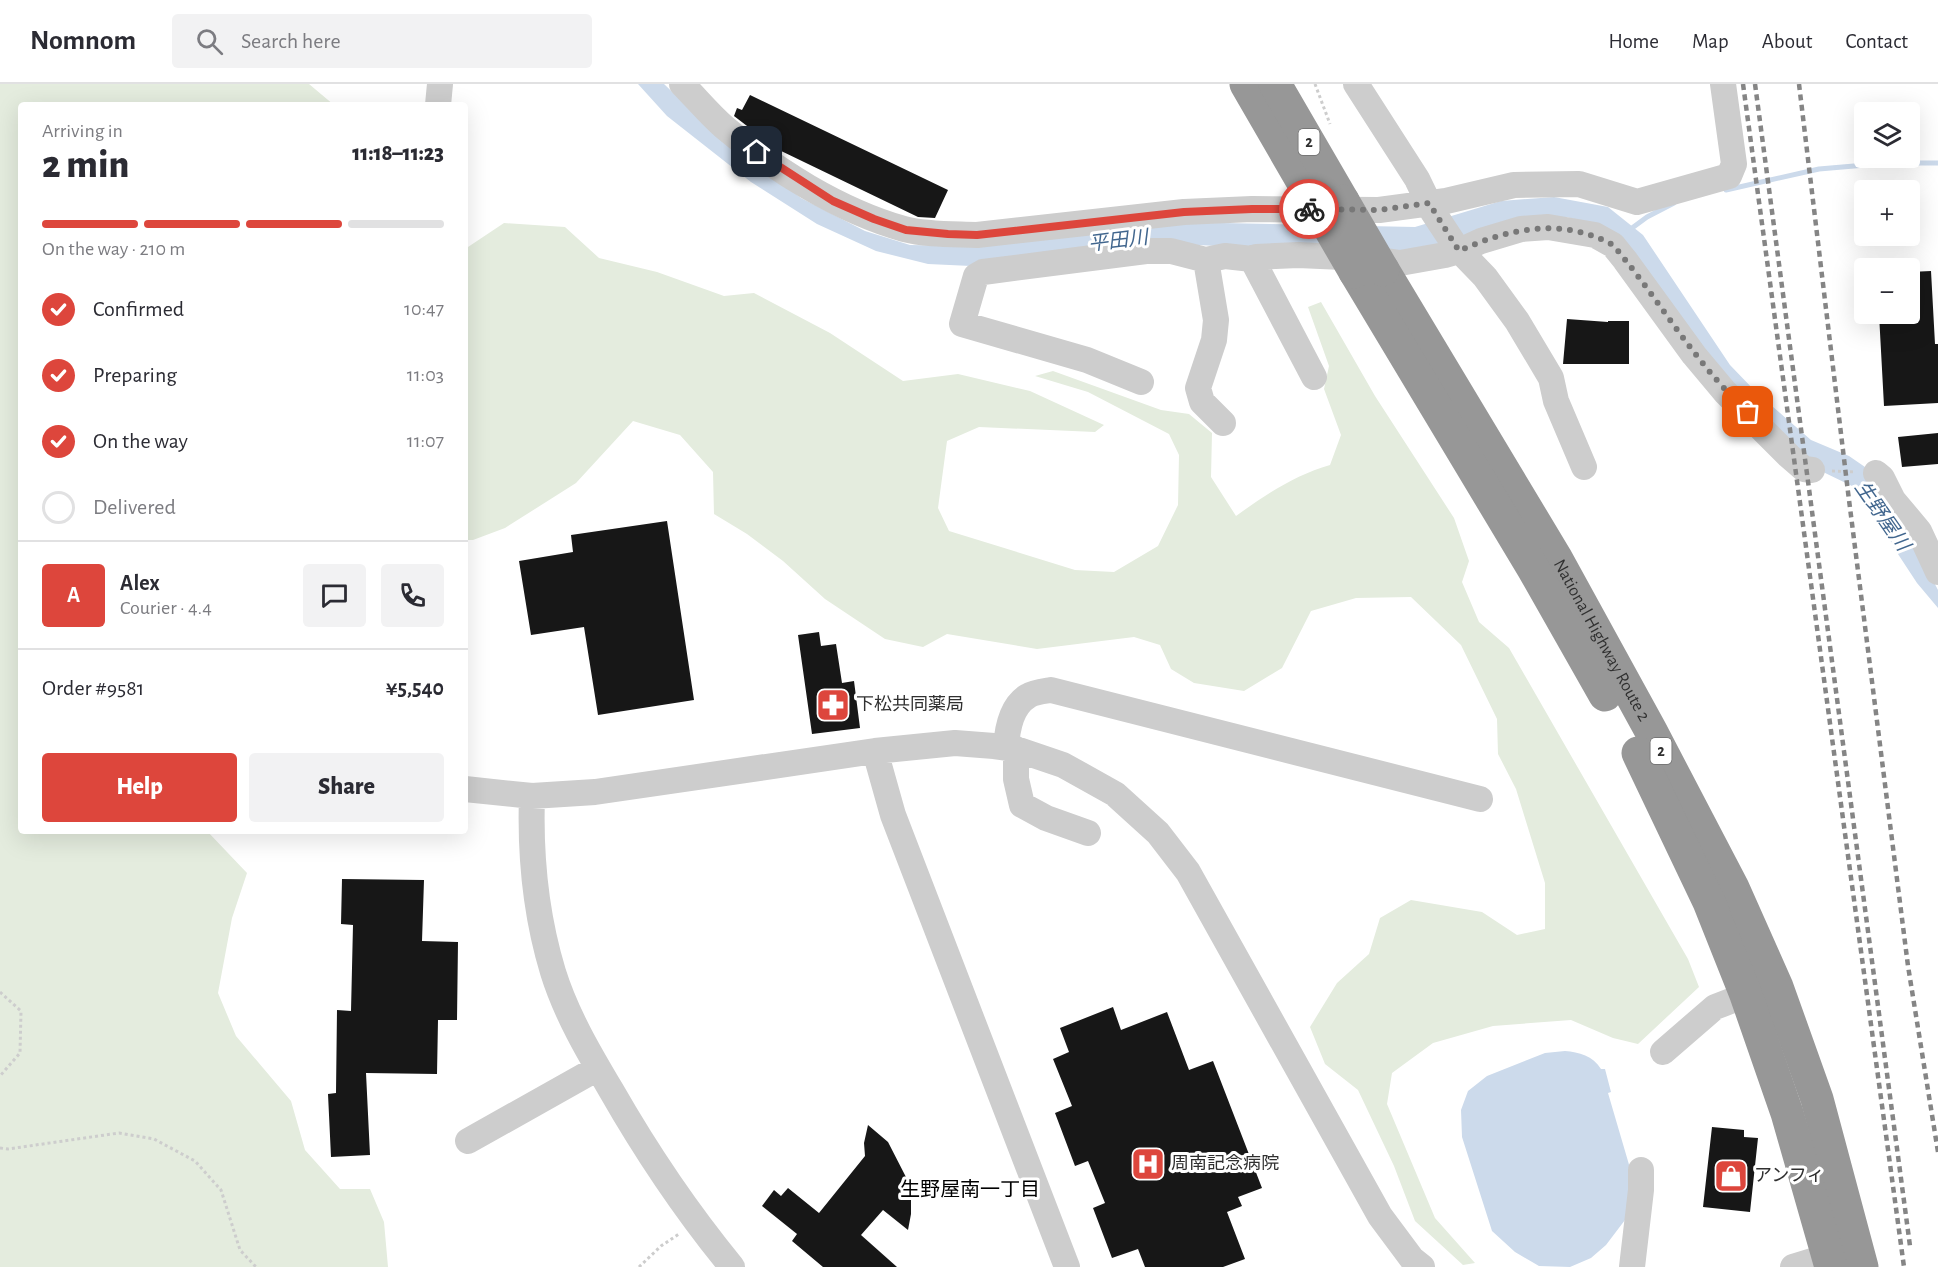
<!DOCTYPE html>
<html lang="en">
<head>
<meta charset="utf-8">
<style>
  :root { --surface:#fff; --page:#f2f2f3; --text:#2b2b33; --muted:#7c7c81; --line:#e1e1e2; --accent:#dd463c }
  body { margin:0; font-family:"Alegreya Sans","Noto Sans JP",sans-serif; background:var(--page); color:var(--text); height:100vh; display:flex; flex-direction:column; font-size:22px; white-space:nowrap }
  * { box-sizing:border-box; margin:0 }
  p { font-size:20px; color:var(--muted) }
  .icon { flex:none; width:33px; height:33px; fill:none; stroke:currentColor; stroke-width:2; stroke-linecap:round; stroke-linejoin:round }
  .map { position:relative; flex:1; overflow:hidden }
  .side { position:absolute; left:18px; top:18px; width:450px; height:732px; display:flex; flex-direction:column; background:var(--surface); border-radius:6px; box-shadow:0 6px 24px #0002 }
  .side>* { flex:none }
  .buttons { position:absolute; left:1854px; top:18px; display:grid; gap:12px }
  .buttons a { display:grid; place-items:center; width:66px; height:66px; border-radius:6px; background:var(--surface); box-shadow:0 6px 24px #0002; font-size:30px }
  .pin { position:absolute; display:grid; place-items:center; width:51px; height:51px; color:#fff; margin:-26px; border-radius:12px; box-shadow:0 3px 9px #0006 }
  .courier { position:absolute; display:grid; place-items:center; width:60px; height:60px; margin:-30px; border:4px solid #dd463c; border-radius:50%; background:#fff; color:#222; box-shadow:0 2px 8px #0007 }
  .head em { font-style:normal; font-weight:800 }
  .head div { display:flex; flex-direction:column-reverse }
  .head { display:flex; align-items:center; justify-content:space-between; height:102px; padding:0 24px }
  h1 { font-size:39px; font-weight:800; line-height:45px }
  .bar { display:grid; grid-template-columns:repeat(4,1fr); gap:9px 6px; align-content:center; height:72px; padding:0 24px }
  .bar i { height:8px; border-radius:4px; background:var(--line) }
  .bar .selected { background:var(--accent) }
  .bar p { grid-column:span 4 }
  .line { display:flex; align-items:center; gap:15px; padding:0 24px; border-top:2px solid var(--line) }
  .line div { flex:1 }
  .round { display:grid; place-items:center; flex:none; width:63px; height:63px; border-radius:6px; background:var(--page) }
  ol { padding:0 24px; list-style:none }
  li { display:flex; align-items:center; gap:18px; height:66px }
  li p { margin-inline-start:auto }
  li .icon { padding:6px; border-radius:50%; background:var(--accent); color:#fff; stroke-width:4 }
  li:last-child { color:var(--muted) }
  li i { width:33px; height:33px; border:3px solid var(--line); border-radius:50% }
  .action { display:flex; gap:12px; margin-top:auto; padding:12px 24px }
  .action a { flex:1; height:69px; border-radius:6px; background:var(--accent); color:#fff; font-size:24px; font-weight:800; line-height:69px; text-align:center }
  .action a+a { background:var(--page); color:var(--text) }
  header { display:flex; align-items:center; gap:36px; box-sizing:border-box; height:84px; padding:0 30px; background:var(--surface); border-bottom:2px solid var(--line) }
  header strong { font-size:28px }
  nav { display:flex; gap:33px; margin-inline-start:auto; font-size:21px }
  .search { width:420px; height:54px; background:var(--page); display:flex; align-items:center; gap:15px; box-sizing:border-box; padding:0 21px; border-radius:6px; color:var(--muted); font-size:22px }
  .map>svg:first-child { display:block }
  .green { fill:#e4ecde }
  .water { fill:#ccdaeb }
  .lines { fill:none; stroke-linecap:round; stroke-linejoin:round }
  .stream { stroke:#ccdaeb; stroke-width:5 }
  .building { fill:#171717 }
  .path { stroke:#cdcdcd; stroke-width:3; stroke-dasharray:3 3; stroke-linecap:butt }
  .minor { stroke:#cdcdcd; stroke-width:26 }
  .highway { stroke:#979797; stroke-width:33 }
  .rail { stroke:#858585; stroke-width:4.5; stroke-dasharray:6 4.5; stroke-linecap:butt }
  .highway-bridge { stroke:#979797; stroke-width:33 }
  .done { stroke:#787878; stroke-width:6; stroke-dasharray:0 10.8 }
  .route { stroke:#dd463c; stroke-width:8 }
  .labels { text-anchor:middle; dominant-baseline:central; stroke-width:6; stroke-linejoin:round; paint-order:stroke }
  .shield { fill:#fff; stroke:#6e6e6e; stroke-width:1.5 }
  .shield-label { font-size:16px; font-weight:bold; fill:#303030 }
  .street-label { font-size:18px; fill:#303030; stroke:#fff }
  .poi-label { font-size:18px; fill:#303030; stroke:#fff; text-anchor:start }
  .water-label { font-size:20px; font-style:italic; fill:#41668e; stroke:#fff }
  .neighbourhood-label { font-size:20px; fill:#000; stroke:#fff }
</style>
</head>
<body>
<header>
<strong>Nomnom</strong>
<div class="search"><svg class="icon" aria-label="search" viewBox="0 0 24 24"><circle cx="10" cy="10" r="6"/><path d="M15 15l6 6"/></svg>Search here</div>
<nav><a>Home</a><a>Map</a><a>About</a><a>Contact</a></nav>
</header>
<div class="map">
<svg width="1938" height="1183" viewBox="0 0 1938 1183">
  <rect width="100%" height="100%" fill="#fff"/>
  <!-- green -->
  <path class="green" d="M0,0h309l25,21h-313v726h186l40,42 -15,45 -14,75 18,43 55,65 14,49 35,39h30l14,33 4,45h-388z
    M504,139l61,4 34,31 58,14 67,24 30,-3 76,40 73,48 55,-7 72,17 74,34 -9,7 -116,-5 -32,14 -9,67 11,23 126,39 39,2 44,-26 20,-41 1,-50 -10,-21 -81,-42 -53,-16 18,-5 108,39 28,4 23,19 -1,44 25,39c29,-21 59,-41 94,-51l11,-30 -17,-46 5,-23 -21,-59 13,-5 54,94 79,122 15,43 -7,21 17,40 30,26 179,311 11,28 -61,57 -25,-6 -42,-18 -78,6 -60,17 -41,30 -5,31 48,114 40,45 -12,2 -48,-44 -21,-55 -36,-76 -33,-26 -15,-37 27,-44 32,-29 11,-36 31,-18 71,12 35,23 28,-6v-46l-29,-94 -18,-35 -1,-35 -36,-74 -50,-48 -55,1 -45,13 -29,57 -38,23 -50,-8 -23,-14 -11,-24 -26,-8 -97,12 -90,-15 -24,13 -38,-8 -60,-40 -42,-38 -36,-27 -33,-20 -1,-42 -33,-37 -47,-14 -57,62 -71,45 -32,12h-8v-291z"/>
  <!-- water -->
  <path class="water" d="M638,0h26l50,48 87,66 64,33 45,14 50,1 167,-22 95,-1 193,4 86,-26 53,-4 54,10 35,28 87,130 26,27 55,48 38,16 16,11 19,39 28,34 26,50v18l-21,-25 -23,-35 -18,-37 -24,-25 -31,-15 -67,-60 -152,-185 -36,-9 -51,6 -93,27h-130l-131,-7 -190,23 -43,-2 -52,-13 -59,-27 -66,-42 -84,-66z
    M1565,967c14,1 28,5 36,18h4l6,23 -3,1 22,75 -2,48 -22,29 -15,13 -21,9 -31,-1 -24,-14 -23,-21 -30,-94 -1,-27 7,-19 19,-15 58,-23z"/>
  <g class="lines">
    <!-- stream -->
    <path class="stream" d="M1726,106l93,-21 70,-6h49
      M1628,147l19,-14 27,-14"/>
  </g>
  <!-- building -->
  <path class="building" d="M750,11l198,95 -13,28 -17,-1 -141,-68 -43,-33 3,-8 5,2z
    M1931,187l4,73h3v59l-54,3 -5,-92h31v-42z
    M1567,235l41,3v-1h21v43h-66z
    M1938,349v31l-36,3 -4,-30z
    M667,437l27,179 -96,15 -14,-88 -53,8 -12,-74 54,-9 -2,-17z
    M819,548l2,14 15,-2 6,39 12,-2 6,47 -48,6 -14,-99z
    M342,795l82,1 -2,61 36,1 -1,78h-19l-1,54 -71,-1 4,82 -39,2 -3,-63 8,-1 1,-83 14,1 2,-86 -12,-1z
    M1113,923l8,23 46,-18 22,58 24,-9 49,127 -24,9 4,9 -15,6 18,47 -22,8h-78l-7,-18 -26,9 -19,-50 12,-5 -17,-42 -13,5 -20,-53 17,-7 -19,-47 16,-7 -9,-24z
    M868,1041l20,17 20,39 3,13v20l-3,16 -25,-20 -22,25 36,32h-74l-31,-26 5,-7 -35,-28 12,-16 7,6 7,-8 31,25 46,-57 -1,-13z
    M1712,1043l32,3v7l14,1 -8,74 -47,-5z"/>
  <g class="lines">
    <!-- path -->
    <path class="path" d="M1315,0l15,40
      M1832,387l24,1
      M0,908l21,19 -1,42 -20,23
      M0,1064l8,1 111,-16 35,6 41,22 26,29 19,60 16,17
      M639,1183l22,-21 18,-12"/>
    <!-- minor -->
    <path class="minor" d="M682,0c14,14 27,30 42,43 50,43 116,84 180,102 23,6 50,5 73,6l207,-23 68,-3 127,1 67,-9 68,-16 65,-1 58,18 92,-26 5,-12 -11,-80
      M1356,0l61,95 16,33 23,35 29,30 32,44 34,57 5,23 28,66
      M438,21l2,-21
      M1252,175l4,-2 42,-2 68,3 34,5 45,-8 14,-4 22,-10 40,-12 27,-2 47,8 18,10 12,15 69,95 31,37 64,64 15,13 8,1
      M1206,176l10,60 -2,20 -16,48 4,14 21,21
      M1141,298l-54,-22 -125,-36 14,-48 7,-4 163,-21h25l35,9 19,-4 27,3 62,118
      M1876,389l6,5 11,22 26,31 19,41
      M1006,664c1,-18 5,-42 22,-52 6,-4 17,-5 23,-6l429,109
      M1016,665v30l6,26 24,13 42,15
      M875,667l18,64 174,452
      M465,705l67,7 63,-4 280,-41 80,-8 39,3 22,3 47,16 52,29 43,39 30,39 192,344 32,43 10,8
      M532,712c-2,58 4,120 21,176 13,42 36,81 58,118 36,63 75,121 121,177
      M1663,968l52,-45 31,-12
      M468,1057l130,-73
      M1632,1183l9,-77v-20
      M1793,1183l52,-16"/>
    <!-- highway -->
    <g class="highway">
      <path d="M1246,0l66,114"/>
      <path d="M1275,0l68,117"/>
      <path id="s1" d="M1383,186l173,288 95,173 82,157 44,99 40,112 45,168"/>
      <path d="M1355,188l179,298 71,125"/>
      <path d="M1638,669l71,149 37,93 41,118 44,154"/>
    </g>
    <!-- rail -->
    <path class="rail" d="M1743,0l161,1183
      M1755,0l155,1162
      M1799,0l49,408 60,474 30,186"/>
    <!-- highway-bridge -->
    <path class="highway-bridge" d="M1312,114l43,74
      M1343,117l40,69"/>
  </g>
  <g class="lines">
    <!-- done -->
    <path class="done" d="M1309,125l70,1 50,-7 30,48c50,-23 104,-34 154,-6 47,55 81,118 135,167"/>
    <!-- route -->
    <path class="route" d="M757,68l76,49 41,18 32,11 42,4 29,1 207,-23 68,-3h57"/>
  </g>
  <!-- icons -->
  <defs>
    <symbol id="pharmacy-square" viewBox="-11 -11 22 22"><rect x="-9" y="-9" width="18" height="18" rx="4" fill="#dd463c" stroke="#fff"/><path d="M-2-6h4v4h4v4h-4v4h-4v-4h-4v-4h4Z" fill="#fff"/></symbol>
    <symbol id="hospital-square" viewBox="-11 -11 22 22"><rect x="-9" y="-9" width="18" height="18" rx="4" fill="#dd463c" stroke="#fff"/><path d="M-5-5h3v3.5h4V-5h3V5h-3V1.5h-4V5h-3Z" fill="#fff"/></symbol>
    <symbol id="shop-square" viewBox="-11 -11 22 22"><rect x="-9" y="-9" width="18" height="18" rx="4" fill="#dd463c" stroke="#fff"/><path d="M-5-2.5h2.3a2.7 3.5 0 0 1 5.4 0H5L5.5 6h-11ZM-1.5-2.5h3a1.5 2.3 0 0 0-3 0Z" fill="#fff"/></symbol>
  </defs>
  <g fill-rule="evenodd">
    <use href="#pharmacy-square" x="814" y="602" width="38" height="38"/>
    <use href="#hospital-square" x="1129" y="1061" width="38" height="38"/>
    <use href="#shop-square" x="1712" y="1073" width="38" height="38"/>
  </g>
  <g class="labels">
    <!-- shield labels -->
    <g class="shield">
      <rect x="1298.5" y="45" width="21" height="26" rx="4.5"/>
      <rect x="1650.5" y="654" width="21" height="26" rx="4.5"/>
    </g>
    <g class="shield-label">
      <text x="1309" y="58">2</text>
      <text x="1661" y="667">2</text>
    </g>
    <!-- street labels -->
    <g class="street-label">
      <text stroke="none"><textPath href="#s1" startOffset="430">National Highway Route 2</textPath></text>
    </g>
    <!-- poi labels -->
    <g class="poi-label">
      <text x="856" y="621">下松共同薬局</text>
      <text x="1171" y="1080">周南記念病院</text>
      <text x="1754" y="1092">アンフィ</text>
    </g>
    <!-- water labels -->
    <g class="water-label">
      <text transform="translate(1118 157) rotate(-7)">平田川</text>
      <text transform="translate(1882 432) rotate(55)">生野屋川</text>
    </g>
    <!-- neighbourhood labels -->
    <g class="neighbourhood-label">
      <text x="970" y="1106">生野屋南一丁目</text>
    </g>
  </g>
</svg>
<div class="buttons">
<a><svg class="icon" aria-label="layers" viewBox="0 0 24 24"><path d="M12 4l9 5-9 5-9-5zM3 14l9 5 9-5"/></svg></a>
<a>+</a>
<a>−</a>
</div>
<div class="pin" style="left:1748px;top:328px;background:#ea580c"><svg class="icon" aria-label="bag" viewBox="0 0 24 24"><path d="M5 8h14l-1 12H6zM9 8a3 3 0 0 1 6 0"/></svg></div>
<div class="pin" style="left:757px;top:68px;background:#1f2937"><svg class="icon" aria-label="home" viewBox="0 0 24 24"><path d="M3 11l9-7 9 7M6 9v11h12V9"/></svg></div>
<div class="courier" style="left:1309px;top:125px"><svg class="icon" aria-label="bike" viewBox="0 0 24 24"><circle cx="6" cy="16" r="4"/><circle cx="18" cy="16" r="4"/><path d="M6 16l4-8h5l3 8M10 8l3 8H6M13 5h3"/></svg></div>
<section class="side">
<div class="head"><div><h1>2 min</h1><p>Arriving in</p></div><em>11:18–11:23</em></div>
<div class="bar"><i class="selected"></i><i class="selected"></i><i class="selected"></i><i></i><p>On the way · 210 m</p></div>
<ol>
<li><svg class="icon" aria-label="check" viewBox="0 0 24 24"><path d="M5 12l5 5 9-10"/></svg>Confirmed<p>10:47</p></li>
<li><svg class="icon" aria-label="check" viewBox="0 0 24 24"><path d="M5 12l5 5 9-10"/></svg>Preparing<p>11:03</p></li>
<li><svg class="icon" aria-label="check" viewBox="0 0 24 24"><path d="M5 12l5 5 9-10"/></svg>On the way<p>11:07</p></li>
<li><i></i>Delivered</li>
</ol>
<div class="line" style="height:108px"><b class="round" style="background:var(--accent);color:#fff">A</b><div><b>Alex</b><p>Courier · 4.4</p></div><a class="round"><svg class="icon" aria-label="chat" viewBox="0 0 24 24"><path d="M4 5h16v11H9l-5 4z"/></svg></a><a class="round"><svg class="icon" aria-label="phone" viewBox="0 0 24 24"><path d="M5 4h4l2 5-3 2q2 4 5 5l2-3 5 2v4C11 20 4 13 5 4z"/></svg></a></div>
<div class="line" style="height:78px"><div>Order #9581</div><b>¥5,540</b></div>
<div class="action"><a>Help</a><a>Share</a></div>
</section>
</div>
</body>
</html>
